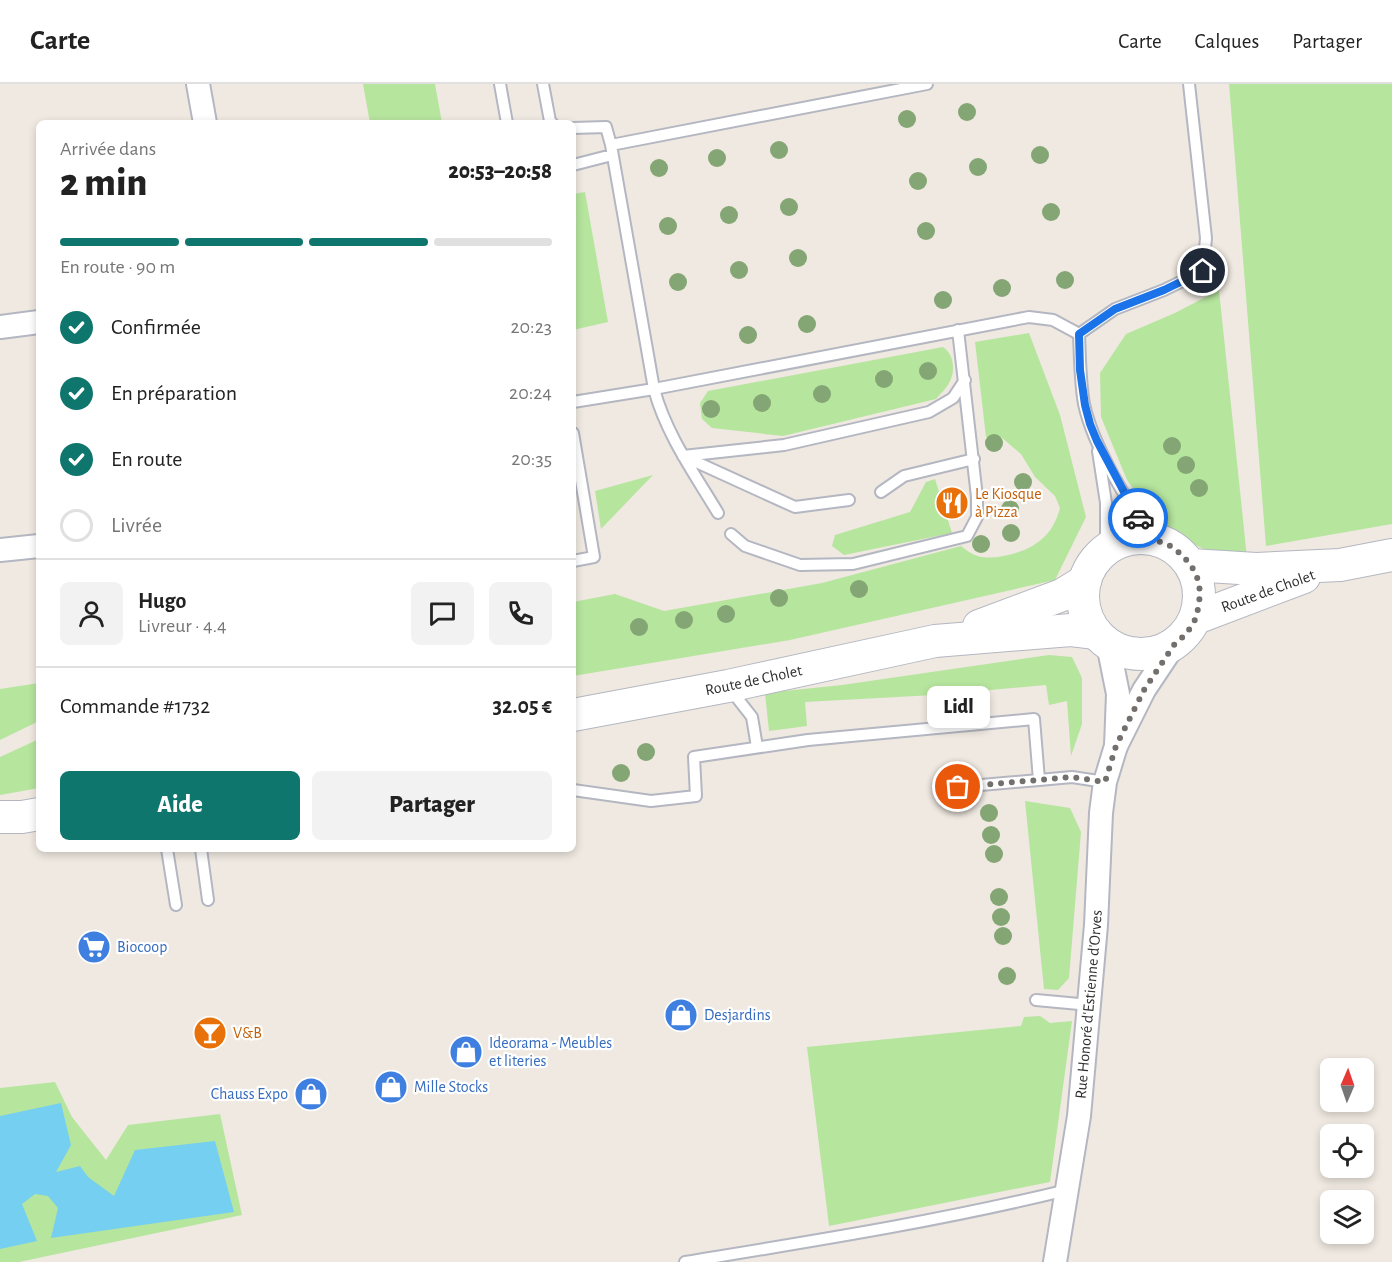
<!DOCTYPE html>
<html lang="fr">
<head>
<meta charset="utf-8">
<style>
  :root { --surface:#fff; --page:#f2f2f2; --text:#222; --muted:#767676; --line:#e0e0e0; --accent:#0f766e }
  body { margin:0; font-family:"Alegreya Sans",sans-serif; background:var(--page); color:var(--text); height:100vh; display:flex; flex-direction:column; font-size:22px; white-space:nowrap }
  * { box-sizing:border-box; margin:0 }
  p { font-size:20px; color:var(--muted) }
  .icon { flex:none; width:33px; height:33px; fill:none; stroke:currentColor; stroke-width:2; stroke-linecap:round; stroke-linejoin:round }
  .map { position:relative; flex:1; overflow:hidden }
  .drawer { position:absolute; left:36px; top:36px; width:540px; height:732px; display:flex; flex-direction:column; background:var(--surface); border-radius:9px; box-shadow:0 3px 9px #0003 }
  .drawer>* { flex:none }
  .needle { width:39px; rotate:2deg }
  .fabs { position:absolute; left:1320px; top:974px; display:grid; gap:12px }
  .fabs a { display:grid; place-items:center; width:54px; height:54px; border-radius:9px; background:var(--surface); box-shadow:0 3px 9px #0003; font-size:30px }
  .pin { position:absolute; display:grid; place-items:center; width:51px; height:51px; color:#fff; margin:-26px; border:3px solid #fff; border-radius:50%; box-shadow:0 2px 6px #0007 }
  .courier { position:absolute; display:grid; place-items:center; width:60px; height:60px; margin:-30px; border:4px solid #1a73e8; border-radius:50%; background:#fff; color:#222; box-shadow:0 2px 8px #0007 }
  .bubble { position:absolute; height:42px; border-radius:9px; background:var(--surface); box-shadow:0 3px 9px #0003; font-size:20px; font-weight:800; line-height:42px; text-align:center }
  .headline em { font-style:normal; font-weight:800 }
  .headline div { display:flex; flex-direction:column-reverse }
  .headline { display:flex; align-items:center; justify-content:space-between; height:102px; padding:0 24px }
  h1 { font-size:39px; font-weight:800; line-height:45px }
  .bar { display:grid; grid-template-columns:repeat(4,1fr); gap:9px 6px; align-content:center; height:72px; padding:0 24px }
  .bar i { height:8px; border-radius:4px; background:var(--line) }
  .bar .on { background:var(--accent) }
  .bar p { grid-column:span 4 }
  .line { display:flex; align-items:center; gap:15px; padding:0 24px; border-top:2px solid var(--line) }
  .line div { flex:1 }
  .round { display:grid; place-items:center; flex:none; width:63px; height:63px; border-radius:9px; background:var(--page) }
  ol { padding:0 24px; list-style:none }
  li { display:flex; align-items:center; gap:18px; height:66px }
  li p { margin-inline-start:auto }
  li .icon { padding:6px; border-radius:50%; background:var(--accent); color:#fff; stroke-width:4 }
  li:last-child { color:var(--muted) }
  li i { width:33px; height:33px; border:3px solid var(--line); border-radius:50% }
  .cta { display:flex; gap:12px; margin-top:auto; padding:12px 24px }
  .cta a { flex:1; height:69px; border-radius:9px; background:var(--accent); color:#fff; font-size:24px; font-weight:800; line-height:69px; text-align:center }
  .cta a+a { background:var(--page); color:var(--text) }
  header { display:flex; align-items:center; gap:36px; box-sizing:border-box; height:84px; padding:0 30px; background:var(--surface); border-bottom:2px solid var(--line) }
  header strong { font-size:28px }
  nav { display:flex; gap:33px; margin-inline-start:auto; font-size:21px }
  .map>svg:first-child { display:block }
  .green { fill:#b6e59e }
  .water { fill:#75cff0 }
  .lines { fill:none; stroke-linecap:round; stroke-linejoin:round }
  .service-casing { stroke:#b4b7c1; stroke-width:14 }
  .minor-casing { stroke:#b4b7c1; stroke-width:26 }
  .secondary-casing { stroke:#b4b7c1; stroke-width:34 }
  .service { stroke:#fff; stroke-width:10 }
  .minor { stroke:#fff; stroke-width:22 }
  .secondary { stroke:#fff; stroke-width:32 }
  .tree { fill:#84a574 }
  .done { stroke:#726f6d; stroke-width:6; stroke-dasharray:0 10.8 }
  .route { stroke:#1a73e8; stroke-width:8 }
  .labels { text-anchor:middle; dominant-baseline:central; stroke-width:4.5; stroke-linejoin:round; paint-order:stroke }
  .food-label { font-size:16px; fill:#c56008; stroke:#fff; text-anchor:start }
  .street-label { font-size:16px; fill:#2e2e2e; stroke:#fff }
  .shop-label { font-size:16px; fill:#366cbe; stroke:#fff; text-anchor:start }
</style>
</head>
<body>
<header>
<strong>Carte</strong>
<nav><a>Carte</a><a>Calques</a><a>Partager</a></nav>
</header>
<div class="map">
<svg width="1392" height="1178" viewBox="0 0 1392 1178">
  <rect width="100%" height="100%" fill="#efe9e1"/>
  <!-- green -->
  <path class="green" d="M363,0h72l7,39h-72z
    M1229,0h163v440l-126,22z
    M585,108l23,130 -35,8v-136z
    M1219,206l28,268 -35,-5 -49,-24 -36,-49 -26,-63 -1,-44 26,-39 49,-21z
    M1029,249l31,82 26,102 -31,63 -265,60 -217,36v-74l42,-8 49,17 158,-28 139,-37c6,5 13,10 21,11 18,3 49,-6 62,-20 8,-7 13,-18 16,-29l-5,-12 -20,-19 -14,-23 -20,-17h-15l-11,-95z
    M943,263c11,7 13,25 6,36 -3,6 -9,11 -13,16l-153,37 -71,-8 -10,-9 -2,-16 8,-12z
    M653,391l-52,54 -6,-38z
    M935,395l17,54 -108,22 -12,-9 3,-11 75,-23 16,-30z
    M1049,571l23,2 10,21v46l-11,32 -4,-55 -18,4 -3,-20 -112,10 -129,7 2,24 -38,5 -4,-38 77,-8z
    M39,599v38l-39,19v-51z
    M39,655v49l-39,7v-38z
    M1025,717l45,7 11,24 -12,146 -11,12 -14,-1z
    M1040,932l10,7 22,-2 -22,161 -221,44 -22,-179 214,-21 3,-9z
    M55,998l17,35 34,43 22,-35 92,-11 22,101 -223,47h-19v-174z"/>
  <!-- water -->
  <path class="water" d="M61,1019l10,42 -15,27 24,-6 8,11 26,19 21,-46 80,-9 19,71 -183,26 7,-30 -10,-12 -13,-2 -13,10 15,37 -37,8v-133z"/>
  <g class="lines">
    <defs>
      <path id="service" d="M500,0l7,39
        M543,0l7,37 2,2
        M927,0l-316,61 43,244 375,-72 24,3 26,14
        M573,44l33,-1 5,18
        M573,81l39,-10
        M1079,250l36,-25 49,-19 39,-19 3,-33 -17,-154
        M1079,250c1,23 1,47 5,70 9,42 45,102 71,136
        M573,318l81,-13c12,45 40,84 64,124
        M573,349l21,124 -21,4
        M1098,367l8,52v47
        M683,372l101,-11 145,-33 24,-14 12,-18
        M683,372l112,51 54,-7
        M881,408l23,-16 70,-17
        M731,450l14,12 55,19 53,-1 114,-28 10,-19v-20l-19,-167
        M730,605l22,28 5,30
        M958,703l81,-7
        M573,706l78,11 45,-5 -2,-39 114,-17 226,-21 5,61 33,-3 33,5
        M167,765l9,56
        M201,765l7,51
        M1036,916l54,5
        M685,1178c128,-21 256,-41 382,-72"/>
      <g id="minor">
        <path d="M198,0l7,39"/>
        <path d="M0,243l39,-5"/>
        <path d="M0,466l39,-4"/>
        <path d="M1108,560l10,50 -2,52 28,-56 30,-45"/>
        <path id="s1" d="M1055,1178l24,-146 17,-191 5,-112 4,-31 11,-36"/>
      </g>
      <g id="secondary">
        <circle cx="1141" cy="512" r="58"/>
        <path d="M1191,481l65,4 84,-4 52,-10"/>
        <path d="M1196,534l108,-41"/>
        <path d="M979,542l83,-31 23,-14"/>
        <path id="s2" d="M573,631l155,-29 207,-45 136,-11 25,3"/>
        <path d="M0,733h22l17,-3"/>
      </g>
    </defs>
    <!-- service casing -->
    <use href="#service" class="service-casing"/>
    <!-- minor casing -->
    <use href="#minor" class="minor-casing"/>
    <!-- secondary casing -->
    <use href="#secondary" class="secondary-casing"/>
    <!-- service -->
    <use href="#service" class="service"/>
    <!-- minor -->
    <use href="#minor" class="minor"/>
    <!-- secondary -->
    <use href="#secondary" class="secondary"/>
  </g>
  <!-- trees -->
  <g class="tree">
    <circle cx="967" cy="28" r="9"/>
    <circle cx="907" cy="35" r="9"/>
    <circle cx="779" cy="66" r="9"/>
    <circle cx="1040" cy="71" r="9"/>
    <circle cx="717" cy="74" r="9"/>
    <circle cx="978" cy="83" r="9"/>
    <circle cx="659" cy="84" r="9"/>
    <circle cx="918" cy="97" r="9"/>
    <circle cx="789" cy="123" r="9"/>
    <circle cx="1051" cy="128" r="9"/>
    <circle cx="729" cy="131" r="9"/>
    <circle cx="668" cy="142" r="9"/>
    <circle cx="926" cy="147" r="9"/>
    <circle cx="798" cy="174" r="9"/>
    <circle cx="739" cy="186" r="9"/>
    <circle cx="1065" cy="196" r="9"/>
    <circle cx="678" cy="198" r="9"/>
    <circle cx="1002" cy="204" r="9"/>
    <circle cx="943" cy="216" r="9"/>
    <circle cx="807" cy="240" r="9"/>
    <circle cx="748" cy="251" r="9"/>
    <circle cx="928" cy="287" r="9"/>
    <circle cx="884" cy="295" r="9"/>
    <circle cx="822" cy="310" r="9"/>
    <circle cx="762" cy="319" r="9"/>
    <circle cx="711" cy="325" r="9"/>
    <circle cx="994" cy="359" r="9"/>
    <circle cx="1172" cy="362" r="9"/>
    <circle cx="1186" cy="381" r="9"/>
    <circle cx="1023" cy="398" r="9"/>
    <circle cx="1199" cy="404" r="9"/>
    <circle cx="1010" cy="425" r="9"/>
    <circle cx="1011" cy="449" r="9"/>
    <circle cx="981" cy="460" r="9"/>
    <circle cx="859" cy="505" r="9"/>
    <circle cx="779" cy="514" r="9"/>
    <circle cx="726" cy="530" r="9"/>
    <circle cx="684" cy="536" r="9"/>
    <circle cx="639" cy="543" r="9"/>
    <circle cx="646" cy="668" r="9"/>
    <circle cx="621" cy="689" r="9"/>
    <circle cx="989" cy="729" r="9"/>
    <circle cx="991" cy="751" r="9"/>
    <circle cx="994" cy="770" r="9"/>
    <circle cx="999" cy="813" r="9"/>
    <circle cx="1001" cy="833" r="9"/>
    <circle cx="1003" cy="852" r="9"/>
    <circle cx="1007" cy="892" r="9"/>
  </g>
  <g class="lines">
    <!-- done -->
    <path class="done" d="M958,703l114,-10 33,5 11,-36 28,-56 30,-45 13,-12 9,-15 3,-14 1,-13 -3,-14 -6,-12 -10,-11 -12,-9 -14,-5 -17,-22"/>
    <!-- route -->
    <path class="route" d="M1138,434l-41,-77 -7,-17 -5,-19 -5,-35 -1,-36 36,-25 49,-19 39,-19"/>
  </g>
  <!-- icons -->
  <defs>
    <symbol id="restaurant-disc" viewBox="-11 -11 22 22"><circle r="9.5" fill="#e8710a" stroke="#fff"/><path d="M-5-6h1v4h1v-4h1v4h1v-4h1v5L-1.5 .5V6h-2V.5L-5-1ZM5-6V6H3V1.5H1.5Q1.5-4 5-6Z" fill="#fff"/></symbol>
    <symbol id="supermarket-disc" viewBox="-11 -11 22 22"><circle r="9.5" fill="#3f7fe0" stroke="#fff"/><path d="M-6-5.5h2.5l.6 2H6L4.5 2H-2.5L-4.4-4H-6ZM-1.5 3.2a1.3 1.3 0 1 0 .1 0ZM3 3.2a1.3 1.3 0 1 0 .1 0Z" fill="#fff"/></symbol>
    <symbol id="shop-disc" viewBox="-11 -11 22 22"><circle r="9.5" fill="#3f7fe0" stroke="#fff"/><path d="M-5-2.5h2.3a2.7 3.5 0 0 1 5.4 0H5L5.5 6h-11ZM-1.5-2.5h3a1.5 2.3 0 0 0-3 0Z" fill="#fff"/></symbol>
    <symbol id="bar-disc" viewBox="-11 -11 22 22"><circle r="9.5" fill="#e8710a" stroke="#fff"/><path d="M-6-5H6L.8 .8V4.5H3.5V6h-7V4.5H-.8V.8Z" fill="#fff"/></symbol>
  </defs>
  <g fill-rule="evenodd">
    <use href="#restaurant-disc" x="933" y="400" width="38" height="38"/>
    <use href="#supermarket-disc" x="75" y="844" width="38" height="38"/>
    <use href="#shop-disc" x="662" y="912" width="38" height="38"/>
    <use href="#bar-disc" x="191" y="930" width="38" height="38"/>
    <use href="#shop-disc" x="447" y="949" width="38" height="38"/>
    <use href="#shop-disc" x="372" y="984" width="38" height="38"/>
    <use href="#shop-disc" x="292" y="991" width="38" height="38"/>
  </g>
  <g class="labels">
    <!-- food labels -->
    <g class="food-label">
      <text x="975" y="410">Le Kiosque<tspan x="975" dy="18">à Pizza</tspan></text>
      <text x="233" y="949">V&amp;B</text>
    </g>
    <!-- street labels -->
    <g class="street-label">
      <text transform="translate(1268 507) rotate(-20)">Route de Cholet</text>
      <text stroke="none"><textPath href="#s2" startOffset="184">Route de Cholet</textPath></text>
      <text stroke="none"><textPath href="#s1" startOffset="260">Rue Honoré d'Estienne d'Orves</textPath></text>
    </g>
    <!-- shop labels -->
    <g class="shop-label">
      <text x="117" y="863">Biocoop</text>
      <text x="704" y="931">Desjardins</text>
      <text x="489" y="959">Ideorama - Meubles<tspan x="489" dy="18">et literies</tspan></text>
      <text x="414" y="1003">Mille Stocks</text>
      <text x="288" y="1010" text-anchor="end">Chauss Expo</text>
    </g>
  </g>
</svg>
<div class="fabs">
<a><svg class="needle" viewBox="-14 -14 28 28"><path d="M0-13l5 13h-10z" fill="#e53935"/><path d="M0 13l5-13h-10z" fill="#767676"/></svg></a>
<a><svg class="icon" aria-label="locate" viewBox="0 0 24 24"><circle cx="12" cy="12" r="6"/><path d="M12 2v4M12 18v4M2 12h4M18 12h4"/></svg></a>
<a><svg class="icon" aria-label="layers" viewBox="0 0 24 24"><path d="M12 4l9 5-9 5-9-5zM3 14l9 5 9-5"/></svg></a>
</div>
<div class="pin" style="left:958px;top:703px;background:#ea580c"><svg class="icon" aria-label="bag" viewBox="0 0 24 24"><path d="M5 8h14l-1 12H6zM9 8a3 3 0 0 1 6 0"/></svg></div>
<div class="pin" style="left:1203px;top:187px;background:#1f2937"><svg class="icon" aria-label="home" viewBox="0 0 24 24"><path d="M3 11l9-7 9 7M6 9v11h12V9"/></svg></div>
<div class="courier" style="left:1138px;top:434px"><svg class="icon" aria-label="car" viewBox="0 0 24 24"><path d="M5 17H2v-5l4-1 3-4h7l3 4 3 1v5h-3M9 17h6M6 11h13"/><circle cx="7" cy="17" r="2"/><circle cx="17" cy="17" r="2"/></svg></div>
<div class="bubble" style="left:927px;top:602px;width:63px">Lidl</div>
<section class="drawer">
<div class="headline"><div><h1>2 min</h1><p>Arrivée dans</p></div><em>20:53–20:58</em></div>
<div class="bar"><i class="on"></i><i class="on"></i><i class="on"></i><i></i><p>En route · 90 m</p></div>
<ol>
<li><svg class="icon" aria-label="check" viewBox="0 0 24 24"><path d="M5 12l5 5 9-10"/></svg>Confirmée<p>20:23</p></li>
<li><svg class="icon" aria-label="check" viewBox="0 0 24 24"><path d="M5 12l5 5 9-10"/></svg>En préparation<p>20:24</p></li>
<li><svg class="icon" aria-label="check" viewBox="0 0 24 24"><path d="M5 12l5 5 9-10"/></svg>En route<p>20:35</p></li>
<li><i></i>Livrée</li>
</ol>
<div class="line" style="height:108px"><a class="round"><svg class="icon" aria-label="person" viewBox="0 0 24 24"><circle cx="12" cy="8" r="4"/><path d="M4 21q1-7 8-7t8 7"/></svg></a><div><b>Hugo</b><p>Livreur · 4.4</p></div><a class="round"><svg class="icon" aria-label="chat" viewBox="0 0 24 24"><path d="M4 5h16v11H9l-5 4z"/></svg></a><a class="round"><svg class="icon" aria-label="phone" viewBox="0 0 24 24"><path d="M5 4h4l2 5-3 2q2 4 5 5l2-3 5 2v4C11 20 4 13 5 4z"/></svg></a></div>
<div class="line" style="height:78px"><div>Commande #1732</div><b>32.05 €</b></div>
<div class="cta"><a>Aide</a><a>Partager</a></div>
</section>
</div>
</body>
</html>
